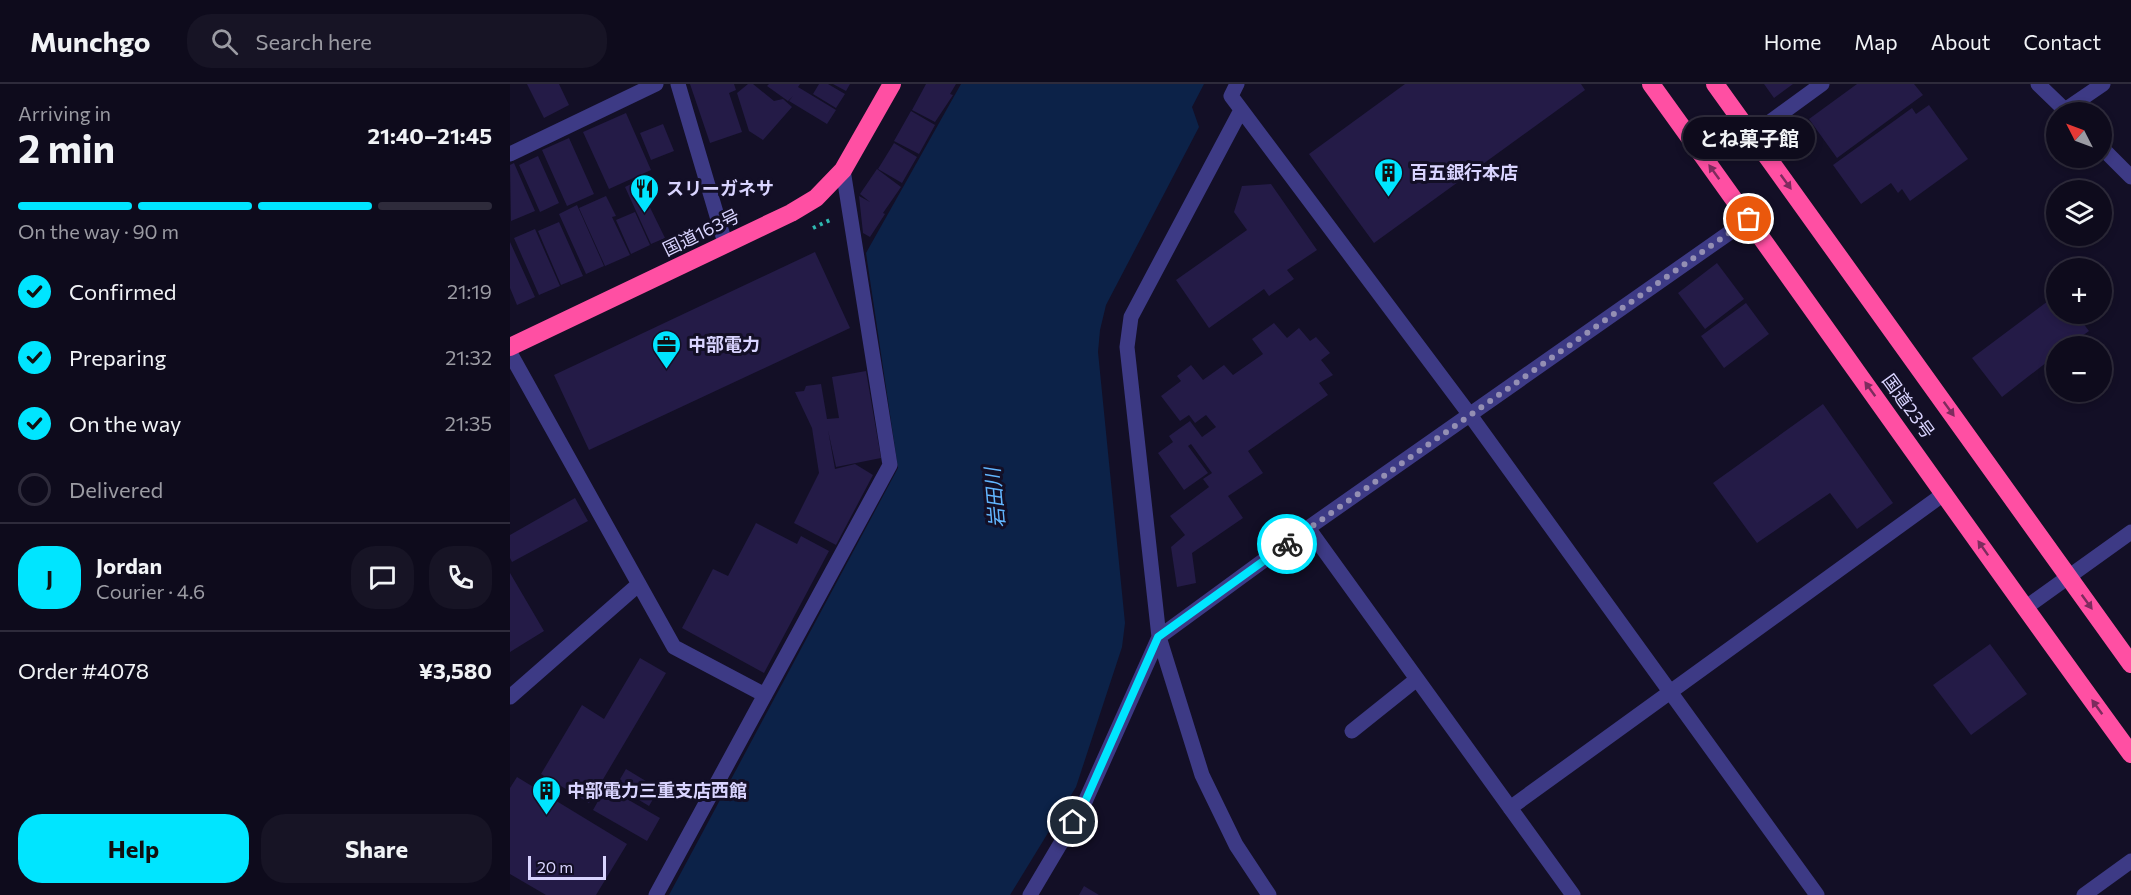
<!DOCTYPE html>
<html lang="en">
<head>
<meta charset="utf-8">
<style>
  :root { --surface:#0e0b1c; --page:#171425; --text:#f1f3f6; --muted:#9b9ba3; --line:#2e2b3b; --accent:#00e5ff }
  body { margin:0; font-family:Commissioner,"Noto Sans JP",sans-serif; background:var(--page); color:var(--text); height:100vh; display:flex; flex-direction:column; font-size:22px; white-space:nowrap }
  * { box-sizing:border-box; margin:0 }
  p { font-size:20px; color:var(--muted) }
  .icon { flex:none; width:33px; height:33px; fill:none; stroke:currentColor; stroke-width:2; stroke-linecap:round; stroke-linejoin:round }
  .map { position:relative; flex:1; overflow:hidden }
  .panel { display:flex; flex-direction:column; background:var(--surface); width:510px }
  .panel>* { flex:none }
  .needle { width:39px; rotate:312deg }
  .fabs { position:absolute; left:1536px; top:18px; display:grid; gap:12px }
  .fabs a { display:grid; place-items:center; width:66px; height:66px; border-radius:50%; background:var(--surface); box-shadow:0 3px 9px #0003,0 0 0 2px var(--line); font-size:30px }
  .scale { position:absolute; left:18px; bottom:15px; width:78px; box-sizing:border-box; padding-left:6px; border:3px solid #d9d4ff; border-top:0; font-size:16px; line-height:21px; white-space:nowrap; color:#d9d4ff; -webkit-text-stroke:4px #130f26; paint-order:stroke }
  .pin { position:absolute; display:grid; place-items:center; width:51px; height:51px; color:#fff; margin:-26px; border:3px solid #fff; border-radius:50%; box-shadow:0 2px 6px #0007 }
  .courier { position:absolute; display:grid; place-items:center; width:60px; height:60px; margin:-30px; border:4px solid #00e5ff; border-radius:50%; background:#fff; color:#222; box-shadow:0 2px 8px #0007 }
  .bubble { position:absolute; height:42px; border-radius:21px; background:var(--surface); box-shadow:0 3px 9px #0003,0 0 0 2px var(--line); font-size:20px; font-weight:700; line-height:42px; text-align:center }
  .overview em { font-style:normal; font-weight:700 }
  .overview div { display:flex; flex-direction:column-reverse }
  .overview { display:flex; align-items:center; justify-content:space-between; height:102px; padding:0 18px }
  h1 { font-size:39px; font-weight:700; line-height:45px }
  .bar { display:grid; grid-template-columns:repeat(4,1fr); gap:9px 6px; align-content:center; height:72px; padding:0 18px }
  .bar i { height:8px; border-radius:4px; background:var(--line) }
  .bar .current { background:var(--accent) }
  .bar p { grid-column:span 4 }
  .line { display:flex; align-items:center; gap:15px; padding:0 18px; border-top:2px solid var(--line) }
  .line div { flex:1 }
  .round { display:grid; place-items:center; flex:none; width:63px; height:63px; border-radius:24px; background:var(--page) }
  ol { padding:0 18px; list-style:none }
  li { display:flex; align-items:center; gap:18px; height:66px }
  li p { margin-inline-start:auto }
  li .icon { padding:6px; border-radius:50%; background:var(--accent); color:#111; stroke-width:4 }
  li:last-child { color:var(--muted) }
  li i { width:33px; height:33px; border:3px solid var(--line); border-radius:50% }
  .action { display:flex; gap:12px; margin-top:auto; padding:12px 18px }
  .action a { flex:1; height:69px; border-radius:24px; background:var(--accent); color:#111; font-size:24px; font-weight:700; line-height:69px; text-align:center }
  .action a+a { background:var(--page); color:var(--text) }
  header { display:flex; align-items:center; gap:36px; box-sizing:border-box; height:84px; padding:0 30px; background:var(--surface); border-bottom:2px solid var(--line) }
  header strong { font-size:28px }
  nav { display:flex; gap:33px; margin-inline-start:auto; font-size:21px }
  .search { width:420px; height:54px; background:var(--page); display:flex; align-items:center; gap:15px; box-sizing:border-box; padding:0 21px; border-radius:24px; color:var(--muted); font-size:22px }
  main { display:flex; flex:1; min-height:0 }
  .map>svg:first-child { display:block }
  .water { fill:#0c2248 }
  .building { fill:#241b47 }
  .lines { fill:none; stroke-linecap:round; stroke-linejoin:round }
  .path { stroke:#2fb8b0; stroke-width:4; stroke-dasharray:3 4.5; stroke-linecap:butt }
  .minor { stroke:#3d3a85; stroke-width:15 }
  .highway { stroke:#ff4fa3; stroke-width:18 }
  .oneway { fill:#7d2c5e }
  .done { stroke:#948fb3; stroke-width:6; stroke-dasharray:0 10.8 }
  .route { stroke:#00e5ff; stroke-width:8 }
  .labels { text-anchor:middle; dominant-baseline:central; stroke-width:6; stroke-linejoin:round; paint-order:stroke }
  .poi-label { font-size:18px; font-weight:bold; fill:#d9d4ff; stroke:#130f26; text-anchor:start }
  .street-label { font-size:18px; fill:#d9d4ff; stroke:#130f26 }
  .water-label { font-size:20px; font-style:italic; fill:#62b6ff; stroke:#130f26 }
</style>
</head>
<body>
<header>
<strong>Munchgo</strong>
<div class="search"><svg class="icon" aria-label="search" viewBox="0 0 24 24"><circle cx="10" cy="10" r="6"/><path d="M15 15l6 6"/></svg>Search here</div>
<nav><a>Home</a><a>Map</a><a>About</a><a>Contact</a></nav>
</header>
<main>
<section class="panel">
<div class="overview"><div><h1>2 min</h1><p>Arriving in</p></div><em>21:40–21:45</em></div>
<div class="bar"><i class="current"></i><i class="current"></i><i class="current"></i><i></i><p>On the way · 90 m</p></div>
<ol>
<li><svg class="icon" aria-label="check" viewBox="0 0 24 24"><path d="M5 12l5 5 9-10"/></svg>Confirmed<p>21:19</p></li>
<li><svg class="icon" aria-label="check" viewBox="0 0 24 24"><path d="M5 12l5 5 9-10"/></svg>Preparing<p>21:32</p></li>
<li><svg class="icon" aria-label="check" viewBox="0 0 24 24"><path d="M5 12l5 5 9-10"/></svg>On the way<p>21:35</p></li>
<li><i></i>Delivered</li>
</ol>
<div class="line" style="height:108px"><b class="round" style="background:var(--accent);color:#111">J</b><div><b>Jordan</b><p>Courier · 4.6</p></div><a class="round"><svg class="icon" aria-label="chat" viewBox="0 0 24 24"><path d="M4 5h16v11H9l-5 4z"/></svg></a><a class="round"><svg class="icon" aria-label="phone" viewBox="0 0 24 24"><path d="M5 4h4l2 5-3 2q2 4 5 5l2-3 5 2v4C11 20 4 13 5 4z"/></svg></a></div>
<div class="line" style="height:78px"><div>Order #4078</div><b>¥3,580</b></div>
<div class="action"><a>Help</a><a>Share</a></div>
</section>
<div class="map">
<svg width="1621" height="811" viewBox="0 0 1621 811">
  <rect width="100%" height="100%" fill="#130f26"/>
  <!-- water -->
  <path class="water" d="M451,0h243l-12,23 7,20 -93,178 -6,25 -2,22 27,271 -3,24 -46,140 -66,108h-341l229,-427 -32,-215z"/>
  <!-- building -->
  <path class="building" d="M17,0h32l10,21 -25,13z
    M180,0h44l2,6 -7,3 13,39 -32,11z
    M238,0h5l21,17 9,-2 9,8 -29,33 -14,-9 -12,-38z
    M259,0h31l-2,3 38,23 -9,14 -38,-23 4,-5 -5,5 -21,-15z
    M309,0h9l17,10 -9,14 -23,-14z
    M323,0h17l-4,7z
    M416,0h30l-6,10 3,1 -18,27 -23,-12z
    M895,0h176l4,6 -211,153 -65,-89z
    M1254,0h29l-19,14z
    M1347,0h57l9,11 -86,63 -28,-39z
    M1419,21l39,54 -58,42 -8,-12 -4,4 -7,-10 -30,21 -28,-39 79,-57 4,6z
    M401,27l24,14 -16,29 -25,-13z
    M116,29l25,57 -42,19 -26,-57z
    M153,40l11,27 -23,9 -11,-27z
    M59,54l25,56 -27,12 -25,-56z
    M384,59l23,14 -15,26 -24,-14z
    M28,72l21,47 -19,9 -21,-47z
    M4,79l21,48 -24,10 -1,-56z
    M367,85l24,18 -18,26 2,1 -15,23 -7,-4 -4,-37 11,6 -10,-8z
    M127,97l28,57 -14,6 -26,-57z
    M761,100l46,66 -30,20 7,9 -25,17 -5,-7 -55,39 -33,-48 71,-50 -13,-18 8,-26z
    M96,112l10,20 -4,1 18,38 -25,11 -26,-58z
    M67,121l27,61 -18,8 -27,-60z
    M125,128l15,33 -19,9 -15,-34z
    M49,138l24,54 -22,9 -23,-54z
    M25,145l25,57 -21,9 -25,-57z
    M0,158l25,55 -18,8 -7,-17z
    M305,168l35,76 -261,122 -35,-75z
    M1207,179l27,36 -39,30 -27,-36z
    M1546,211v19h20l13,17 -21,15h-12v9l-54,42 -30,-39z
    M1236,219l23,31 -45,34 -23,-32z
    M764,239l13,15 12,-10 11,13 6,-4 14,16 -9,7 12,15 -14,8 9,12 -80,56 15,22 -35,23 15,22 -51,35 4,30 -19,4 -6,-40 14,-12 -15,-19 39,-29 -6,-8 9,-6 -21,-29 -3,2 20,27 -24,17 -26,-37 15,-11 -4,-6 21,-15 12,16 14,-10 -10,-12 -11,8 -6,-8 -9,6 -19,-25 20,-15 -4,-5 14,-11 12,15 21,-15 9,10 30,-21 -11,-15z
    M356,287l15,87 -45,9 -8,-37 7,39 20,-5 18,11 -37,70 -42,-22 25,-50 -7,-45 -17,-36 9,-1 2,-5 15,-2 6,35 12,-1 -7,-41z
    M1313,320l70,99 -36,26 -27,-36 -73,50 -44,-60z
    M65,414l13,23 -76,41 -2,-4v-23z
    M246,439l41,21 4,-8 28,15 -65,122 -82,-45 31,-59 15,7z
    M0,489l34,58 -34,21z
    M1480,560l37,50 -56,41 -38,-50z
    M130,574l26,15 -77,130 -48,-29 41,-69 22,14z
    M116,685l33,20 -10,17 -33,-20z
    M7,693l110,67 -31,51h-50l-36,-21v-86z
    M96,703l54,31 -13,23 -54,-31z
    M574,802l15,9h-20z"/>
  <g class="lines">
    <!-- path -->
    <path class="path" d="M303,144l17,-8"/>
    <!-- minor -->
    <path class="minor" d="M168,0l47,159
      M727,0l-6,12 239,319 347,480
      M1528,0l29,28
      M731,26l-110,207 -4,30 32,290 43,138 34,70 33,50
      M1555,26l38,-26
      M1242,51l70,-51
      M1592,64l29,29
      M0,70l146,-70
      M0,269l164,294 91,48
      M798,444l265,367
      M1515,524l106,-76
      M0,613l129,-113
      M842,647l65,-52
      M1000,724l435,-315
      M146,811l234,-430 -47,-295
      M520,811l54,-91 75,-167 149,-109 441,-309
      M1574,811l47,-34"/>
    <!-- highway -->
    <path class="highway" d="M1141,0c161,223 318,448 480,670
      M1205,0l416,580
      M0,263l281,-134 25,-15 27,-28 49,-86"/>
  </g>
  <!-- one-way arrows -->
  <defs><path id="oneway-solid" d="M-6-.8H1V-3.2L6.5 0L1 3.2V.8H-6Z" transform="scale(1.5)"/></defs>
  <g class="oneway">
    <use href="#oneway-solid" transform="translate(1204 88) rotate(-126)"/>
    <use href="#oneway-solid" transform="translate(1276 98) rotate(54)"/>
    <use href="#oneway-solid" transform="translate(1360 305) rotate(-126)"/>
    <use href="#oneway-solid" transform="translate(1439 325) rotate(54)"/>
    <use href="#oneway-solid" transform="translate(1473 464) rotate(-125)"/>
    <use href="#oneway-solid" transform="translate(1577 518) rotate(54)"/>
    <use href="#oneway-solid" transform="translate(1587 623) rotate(-126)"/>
  </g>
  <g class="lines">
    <!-- done -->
    <path class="done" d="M777,460l462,-325"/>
    <!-- route -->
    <path class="route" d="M563,738l11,-18 74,-167 129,-93"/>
  </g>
  <!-- icons -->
  <defs>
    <symbol id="building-pin" viewBox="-11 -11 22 30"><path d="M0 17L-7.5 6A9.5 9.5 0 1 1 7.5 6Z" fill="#00e5ff" stroke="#130f26"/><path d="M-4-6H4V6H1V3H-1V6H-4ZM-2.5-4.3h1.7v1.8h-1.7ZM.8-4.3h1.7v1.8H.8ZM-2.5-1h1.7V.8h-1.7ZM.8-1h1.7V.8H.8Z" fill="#111"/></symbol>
    <symbol id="restaurant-pin" viewBox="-11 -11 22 30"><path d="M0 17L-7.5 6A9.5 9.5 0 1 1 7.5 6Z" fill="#00e5ff" stroke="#130f26"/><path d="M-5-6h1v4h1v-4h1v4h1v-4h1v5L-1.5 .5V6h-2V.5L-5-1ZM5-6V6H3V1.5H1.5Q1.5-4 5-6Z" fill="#111"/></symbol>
    <symbol id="office-pin" viewBox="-11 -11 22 30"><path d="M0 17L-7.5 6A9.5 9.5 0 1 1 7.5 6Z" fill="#00e5ff" stroke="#130f26"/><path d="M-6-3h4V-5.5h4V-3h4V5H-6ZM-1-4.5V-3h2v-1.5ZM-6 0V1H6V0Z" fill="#111"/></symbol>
  </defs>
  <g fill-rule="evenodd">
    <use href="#building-pin" x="862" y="72" width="33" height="45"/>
    <use href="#restaurant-pin" x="118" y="88" width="33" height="45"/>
    <use href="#office-pin" x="140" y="244" width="33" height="45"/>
    <use href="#building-pin" x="20" y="690" width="33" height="45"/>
  </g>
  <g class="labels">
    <!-- poi labels -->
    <g class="poi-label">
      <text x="900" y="88">百五銀行本店</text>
      <text x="156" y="104">スリーガネサ</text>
      <text x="178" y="260">中部電力</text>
      <text x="57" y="706">中部電力三重支店西館</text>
    </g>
    <!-- street labels -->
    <g class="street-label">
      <text transform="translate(191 148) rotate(-26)">国道163号</text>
      <text transform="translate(1399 322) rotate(54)">国道23号</text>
    </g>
    <!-- water labels -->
    <g class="water-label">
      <text transform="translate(484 414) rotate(-95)">岩田川</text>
    </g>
  </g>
</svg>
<div class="fabs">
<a><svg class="needle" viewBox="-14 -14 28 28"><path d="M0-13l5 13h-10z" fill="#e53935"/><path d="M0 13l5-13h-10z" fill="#9b9ba3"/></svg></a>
<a><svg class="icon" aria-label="layers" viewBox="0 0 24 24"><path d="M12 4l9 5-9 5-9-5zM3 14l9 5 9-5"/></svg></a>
<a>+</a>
<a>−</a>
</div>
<div class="scale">20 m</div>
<div class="pin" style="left:1239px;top:135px;background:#ea580c"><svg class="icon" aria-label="bag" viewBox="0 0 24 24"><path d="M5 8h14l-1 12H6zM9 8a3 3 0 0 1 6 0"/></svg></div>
<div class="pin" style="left:563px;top:738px;background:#1f2937"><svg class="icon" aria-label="home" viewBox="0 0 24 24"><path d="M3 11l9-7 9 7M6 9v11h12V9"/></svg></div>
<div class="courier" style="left:777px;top:460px"><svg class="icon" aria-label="bike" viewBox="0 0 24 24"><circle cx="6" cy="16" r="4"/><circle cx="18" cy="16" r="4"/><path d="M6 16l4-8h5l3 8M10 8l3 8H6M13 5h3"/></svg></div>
<div class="bubble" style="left:1173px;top:33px;width:132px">とね菓子館</div>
</div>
</main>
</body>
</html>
